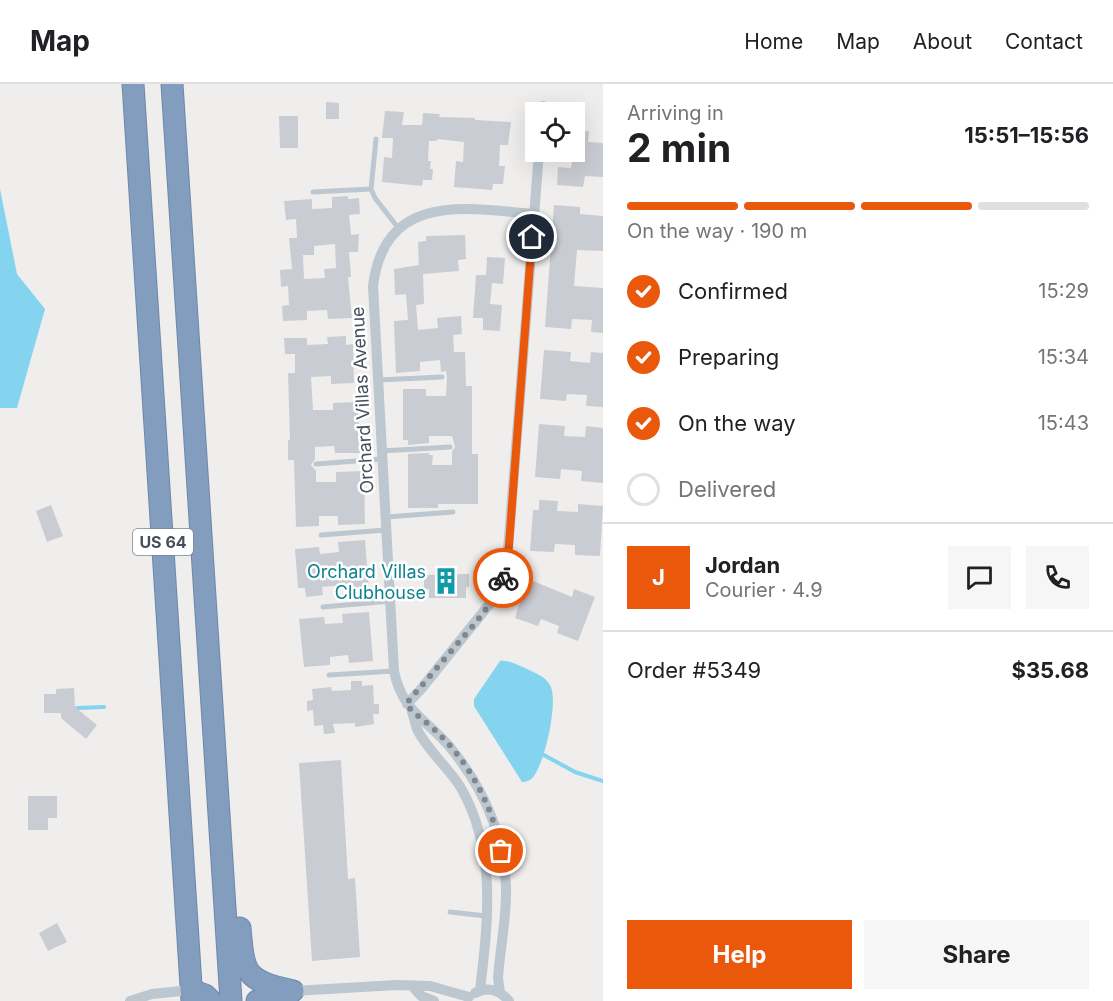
<!DOCTYPE html>
<html lang="en">
<head>
<meta charset="utf-8">
<style>
  :root { --surface:#fff; --page:#f6f6f6; --text:#202124; --muted:#757577; --line:#e0e0e0; --accent:#ea580c }
  body { margin:0; font-family:Inter,sans-serif; background:var(--page); color:var(--text); height:100vh; display:flex; flex-direction:column; font-size:22px; white-space:nowrap }
  * { box-sizing:border-box; margin:0 }
  p { font-size:20px; color:var(--muted) }
  .icon { flex:none; width:33px; height:33px; fill:none; stroke:currentColor; stroke-width:2; stroke-linecap:round; stroke-linejoin:round }
  .map { position:relative; flex:1; overflow:hidden }
  .drawer { display:flex; flex-direction:column; background:var(--surface); width:510px }
  .drawer>* { flex:none }
  .controls { position:absolute; left:525px; top:18px; display:grid; gap:12px }
  .controls a { display:grid; place-items:center; width:60px; height:60px; border-radius:0px; background:var(--surface); box-shadow:0 6px 24px #0002; font-size:30px }
  .pin { position:absolute; display:grid; place-items:center; width:51px; height:51px; color:#fff; margin:-26px; border:3px solid #fff; border-radius:50%; box-shadow:0 2px 6px #0007 }
  .courier { position:absolute; display:grid; place-items:center; width:60px; height:60px; margin:-30px; border:4px solid #ea580c; border-radius:50%; background:#fff; color:#222; box-shadow:0 2px 8px #0007 }
  .headline em { font-style:normal; font-weight:700 }
  .headline div { display:flex; flex-direction:column-reverse }
  .headline { display:flex; align-items:center; justify-content:space-between; height:102px; padding:0 24px }
  h1 { font-size:39px; font-weight:700; line-height:45px }
  .bar { display:grid; grid-template-columns:repeat(4,1fr); gap:9px 6px; align-content:center; height:72px; padding:0 24px }
  .bar i { height:8px; border-radius:4px; background:var(--line) }
  .bar .current { background:var(--accent) }
  .bar p { grid-column:span 4 }
  .line { display:flex; align-items:center; gap:15px; padding:0 24px; border-top:2px solid var(--line) }
  .line div { flex:1 }
  .round { display:grid; place-items:center; flex:none; width:63px; height:63px; border-radius:0px; background:var(--page) }
  ol { padding:0 24px; list-style:none }
  li { display:flex; align-items:center; gap:18px; height:66px }
  li p { margin-inline-start:auto }
  li .icon { padding:6px; border-radius:50%; background:var(--accent); color:#fff; stroke-width:4 }
  li:last-child { color:var(--muted) }
  li i { width:33px; height:33px; border:3px solid var(--line); border-radius:50% }
  .primary-button { display:flex; gap:12px; margin-top:auto; padding:12px 24px }
  .primary-button a { flex:1; height:69px; border-radius:0px; background:var(--accent); color:#fff; font-size:24px; font-weight:700; line-height:69px; text-align:center }
  .primary-button a+a { background:var(--page); color:var(--text) }
  header { display:flex; align-items:center; gap:36px; box-sizing:border-box; height:84px; padding:0 30px; background:var(--surface); border-bottom:2px solid var(--line) }
  header strong { font-size:28px }
  nav { display:flex; gap:33px; margin-inline-start:auto; font-size:21px }
  main { display:flex; flex:1; min-height:0 }
  .map>svg:first-child { display:block }
  .water { fill:#84d4ef }
  .lines { fill:none; stroke-linecap:round; stroke-linejoin:round }
  .stream { stroke:#84d4ef; stroke-width:4 }
  .building { fill:#caccd3; fill-rule:evenodd }
  .highway-casing { stroke:#6e88aa; stroke-width:23 }
  .lane { stroke:#bdc7d0; stroke-width:5 }
  .street { stroke:#bdc7d0; stroke-width:10 }
  .highway { stroke:#839dbf; stroke-width:21 }
  .done { stroke:#81878f; stroke-width:6; stroke-dasharray:0 10.8 }
  .route { stroke:#ea580c; stroke-width:8 }
  .labels { text-anchor:middle; dominant-baseline:central; stroke-width:5; stroke-linejoin:round; paint-order:stroke }
  .shield { fill:#fff; stroke:#7d848d; stroke-width:1.5 }
  .shield-label { font-size:16px; font-weight:bold; fill:#45505c }
  .street-label { font-size:18px; fill:#45505c; stroke:#fff }
  .culture-label { font-size:18px; fill:#0d838f; stroke:#fff; text-anchor:end }
</style>
</head>
<body>
<header>
<strong>Map</strong>
<nav><a>Home</a><a>Map</a><a>About</a><a>Contact</a></nav>
</header>
<main>
<div class="map">
<svg width="603" height="917" viewBox="0 0 603 917">
  <rect width="100%" height="100%" fill="#f0eded"/>
  <!-- water -->
  <path class="water" d="M0,105l17,85 28,35 -28,99h-17z
    M500,577c10,-1 18,4 27,8 8,4 18,7 23,16 9,16 -5,76 -16,91 -3,4 -7,6 -12,6l-48,-76v-7z"/>
  <g class="lines">
    <!-- stream -->
    <path class="stream" d="M77,624l27,-1
      M542,670l33,18 28,9"/>
  </g>
  <!-- building -->
  <path class="building" d="M326,18l13,1v16h-13z
    M385,27l19,1 -2,13h20l1,-12 17,1 -1,3 36,1v2l36,2 -3,23h-8l-1,21h6l-2,18h-10l-1,6 -38,-3 2,-26 7,1 1,-20 -27,-3v2h-8l-1,20h3l-1,8h3l-1,11h-9l-1,6 -40,-4 2,-25 8,1 1,-20h-11z
    M279,32h19v32h-18z
    M574,47h15l-1,11 15,1v34l-18,-1 -2,11 -26,-2 1,-18 13,1 3,-16z
    M348,112v3l11,-1 1,16 -11,1 2,20 8,-1 -1,18h-9l2,25h-3l4,41 -24,1 -1,-9 -20,1v9l-24,1 -1,-15 7,-1 -1,-19 -7,1 -1,-17 12,-1 -3,-31h8l-1,-19 -10,1 -2,-19 28,-2v10l20,-1v-11zM335,160l1,24 -12,1 1,9 -21,1 -1,-24h11v-9z
    M554,121l26,2v7l23,2v35l-26,-1 -3,36 29,2v45l-12,-1 1,-12 -20,-1 -1,10 -26,-2z
    M465,151l1,24 -8,1 1,11 -36,3 1,30 -8,1 2,25 20,-2 -1,-10 24,-2 1,18 -9,1 1,17h11l1,34h6v68h6v50h-40v4h-30v-54l21,-1v2h4l-1,10h20v-14l3,-4 -3,-11h-23v7l-21,2v-5h-5v-51h23v7h20l1,-19 -1,-6 -5,1 -1,-12 -20,2v9l-24,2 -2,-52 14,-1 -2,-26 -11,1 -1,-26 25,-4 -1,-23 8,-1v-5z
    M487,173l18,1 -2,26 -11,-1 -2,21 12,1 -2,26 -17,-1v-12h-10l3,-43h10z
    M346,252v9l7,-1 1,39 -23,1v-8l-20,1 2,33h20v-7l25,-1 2,51h-25l-1,-7 -19,1v12l-4,6 5,6v11h20v-10l28,-1 1,53 -27,1v-9h-19v10l-23,1 -2,-67h-6v-20h2l-2,-67h7v-19h-10l-1,-16h23v7l21,-1 -1,-7z
    M544,266l27,2 -1,9 20,2 1,-11 12,1v54l-17,-1 1,-11 -20,-1 -1,7 -26,-2z
    M539,340l26,2 -1,10 21,1 1,-11 17,2v55l-22,-2 1,-10 -21,-2 -1,10 -25,-2z
    M539,416l19,1 -1,10 21,1v-8l25,2 -3,50 -25,-1v-10l-20,-1 -1,8 -24,-1 3,-41h6z
    M51,421l12,31 -16,6 -11,-31z
    M365,456l4,51 -24,2v-8l-23,2 1,8 -17,2 -1,-9h-7l-3,-39 24,-2 1,7 19,-2 -1,-10z
    M469,490v13h-3v11h-37v-9h-5v-14z
    M533,497l39,16 2,-8 21,8 -17,44 -21,-8 2,-7 -18,-7 -3,7 -23,-8 11,-36 6,2z
    M369,528l4,49 -24,2 -1,-8 -18,2v8l-26,2 -5,-48 25,-2 1,7 18,-1 -1,-9z
    M351,597h11v5l11,-1 1,19h5v10h-6l1,10 -19,3v-4l-22,1 2,9 -11,1 -1,-9 -9,1 -1,-16 -6,1v-10l6,-1 -1,-11 19,-2 1,4 19,-1z
    M74,604l1,19 22,18 -11,14 -25,-21v-5h-17v-19h12v-5z
    M341,676l7,119 7,-1 5,79 -48,4 -13,-198z
    M28,712h29v22h-9v12h-20z
    M57,839l10,19 -19,9 -9,-18z"/>
  <g class="lines">
    <defs>
      <path id="highway" d="M133,0l59,917
        M172,0l59,917
        M240,844c4,47 5,52 53,63
        M191,906l14,5 6,6
        M257,917l33,-10"/>
    </defs>
    <!-- highway casing -->
    <use href="#highway" class="highway-casing"/>
    <!-- lane -->
    <path class="lane" d="M376,55l-5,50 4,9 24,31
      M313,108l58,-3
      M378,296l64,-3
      M381,367l69,-4
      M316,380l66,-5
      M386,433l67,-5
      M321,451l65,-5
      M323,523l68,-6
      M329,591l65,-4
      M450,828l36,4"/>
    <!-- street -->
    <path class="street" d="M543,28v-6
      M407,620l15,-16 70,-87 15,-38 32,-411
      M412,628c2,5 3,12 5,17 10,21 32,39 44,59 36,63 27,134 19,202
      M413,903l8,9 13,5
      M293,907l104,-6 33,1 39,11
      M475,909c13,-7 25,-3 34,8
      M500,909l-2,-15c2,-30 9,-60 8,-91 -2,-53 -23,-100 -57,-141 -24,-28 -47,-35 -55,-75l-21,-385c12,-94 91,-78 161,-72
      M130,917l22,-7 39,-4"/>
    <!-- highway -->
    <use href="#highway" class="highway"/>
  </g>
  <g class="lines">
    <!-- done -->
    <path class="done" d="M501,767c-8,-44 -31,-87 -63,-118 -10,-10 -23,-18 -32,-29l71,-83 15,-20 11,-23"/>
    <!-- route -->
    <path class="route" d="M503,494l4,-15 2,-18 23,-308"/>
  </g>
  <!-- icons -->
  <defs>
    <symbol id="building-bare" viewBox="-9 -9 18 18"><path d="M-4-6H4V6H1V3H-1V6H-4ZM-2.5-4.3h1.7v1.8h-1.7ZM.8-4.3h1.7v1.8H.8ZM-2.5-1h1.7V.8h-1.7ZM.8-1h1.7V.8H.8Z" fill="#0f9aa8" stroke="#fff" stroke-width="2.5" paint-order="stroke"/></symbol>
  </defs>
  <g fill-rule="evenodd">
    <use href="#building-bare" x="427" y="478" width="38" height="38"/>
  </g>
  <g class="labels">
    <!-- shield labels -->
    <rect class="shield" x="133" y="445" width="60" height="26" rx="4.5"/>
    <g class="shield-label">
      <text x="163" y="458">US 64</text>
    </g>
    <!-- street labels -->
    <g class="street-label">
      <text transform="translate(362 316) rotate(-93)">Orchard Villas Avenue</text>
    </g>
    <!-- culture labels -->
    <g class="culture-label">
      <text x="426" y="487">Orchard Villas<tspan x="426" dy="21">Clubhouse</tspan></text>
    </g>
  </g>
</svg>
<div class="controls">
<a><svg class="icon" aria-label="locate" viewBox="0 0 24 24"><circle cx="12" cy="12" r="6"/><path d="M12 2v4M12 18v4M2 12h4M18 12h4"/></svg></a>
</div>
<div class="pin" style="left:501px;top:767px;background:#ea580c"><svg class="icon" aria-label="bag" viewBox="0 0 24 24"><path d="M5 8h14l-1 12H6zM9 8a3 3 0 0 1 6 0"/></svg></div>
<div class="pin" style="left:532px;top:153px;background:#1f2937"><svg class="icon" aria-label="home" viewBox="0 0 24 24"><path d="M3 11l9-7 9 7M6 9v11h12V9"/></svg></div>
<div class="courier" style="left:503px;top:494px"><svg class="icon" aria-label="bike" viewBox="0 0 24 24"><circle cx="6" cy="16" r="4"/><circle cx="18" cy="16" r="4"/><path d="M6 16l4-8h5l3 8M10 8l3 8H6M13 5h3"/></svg></div>
</div>
<section class="drawer">
<div class="headline"><div><h1>2 min</h1><p>Arriving in</p></div><em>15:51–15:56</em></div>
<div class="bar"><i class="current"></i><i class="current"></i><i class="current"></i><i></i><p>On the way · 190 m</p></div>
<ol>
<li><svg class="icon" aria-label="check" viewBox="0 0 24 24"><path d="M5 12l5 5 9-10"/></svg>Confirmed<p>15:29</p></li>
<li><svg class="icon" aria-label="check" viewBox="0 0 24 24"><path d="M5 12l5 5 9-10"/></svg>Preparing<p>15:34</p></li>
<li><svg class="icon" aria-label="check" viewBox="0 0 24 24"><path d="M5 12l5 5 9-10"/></svg>On the way<p>15:43</p></li>
<li><i></i>Delivered</li>
</ol>
<div class="line" style="height:108px"><b class="round" style="background:var(--accent);color:#fff">J</b><div><b>Jordan</b><p>Courier · 4.9</p></div><a class="round"><svg class="icon" aria-label="chat" viewBox="0 0 24 24"><path d="M4 5h16v11H9l-5 4z"/></svg></a><a class="round"><svg class="icon" aria-label="phone" viewBox="0 0 24 24"><path d="M5 4h4l2 5-3 2q2 4 5 5l2-3 5 2v4C11 20 4 13 5 4z"/></svg></a></div>
<div class="line" style="height:78px"><div>Order #5349</div><b>$35.68</b></div>
<div class="primary-button"><a>Help</a><a>Share</a></div>
</section>
</main>
</body>
</html>
